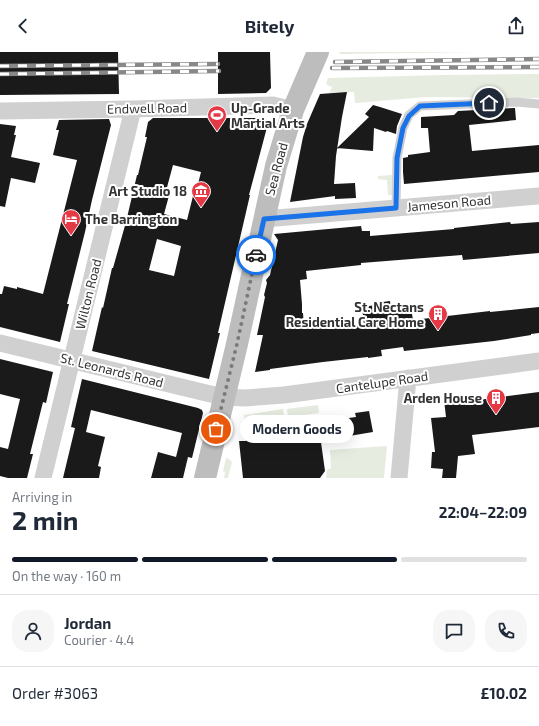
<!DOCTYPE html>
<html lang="en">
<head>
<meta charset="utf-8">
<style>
  :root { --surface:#fff; --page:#f6f6f7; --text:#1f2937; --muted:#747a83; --line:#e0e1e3; --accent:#111827 }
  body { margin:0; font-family:"Exo 2",sans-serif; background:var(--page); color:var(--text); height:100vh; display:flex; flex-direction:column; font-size:15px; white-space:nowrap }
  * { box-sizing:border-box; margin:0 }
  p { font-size:13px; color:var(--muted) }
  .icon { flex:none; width:22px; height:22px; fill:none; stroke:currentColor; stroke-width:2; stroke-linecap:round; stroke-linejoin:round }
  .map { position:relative; height:426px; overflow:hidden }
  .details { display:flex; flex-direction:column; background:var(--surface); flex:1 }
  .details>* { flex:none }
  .pin { position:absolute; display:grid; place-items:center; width:34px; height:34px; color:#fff; margin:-17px; border:2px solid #fff; border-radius:50%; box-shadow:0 1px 4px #0007 }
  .courier { position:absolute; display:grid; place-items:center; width:40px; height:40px; margin:-20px; border:3px solid #1a73e8; border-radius:50%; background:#fff; color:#222; box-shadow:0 1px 5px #0007 }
  .bubble { position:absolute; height:28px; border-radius:14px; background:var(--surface); box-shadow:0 4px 16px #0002; font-size:13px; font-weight:700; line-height:28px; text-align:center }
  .summary em { font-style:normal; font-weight:700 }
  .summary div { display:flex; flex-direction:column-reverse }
  .summary { display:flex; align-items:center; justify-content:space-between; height:68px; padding:0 12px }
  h1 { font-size:26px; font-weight:700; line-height:30px }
  .bar { display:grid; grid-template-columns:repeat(4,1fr); gap:6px 4px; align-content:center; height:48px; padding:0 12px }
  .bar i { height:5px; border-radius:3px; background:var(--line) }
  .bar .on { background:var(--accent) }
  .bar p { grid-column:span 4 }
  .line { display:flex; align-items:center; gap:10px; padding:0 12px; border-top:1px solid var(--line) }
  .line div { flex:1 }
  .round { display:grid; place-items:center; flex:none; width:42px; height:42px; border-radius:16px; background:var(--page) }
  header { display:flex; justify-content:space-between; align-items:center; height:52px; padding:0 12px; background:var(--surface); font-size:18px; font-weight:700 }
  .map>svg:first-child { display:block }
  .green { fill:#e6ecdf }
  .building { fill:#1a1a1a; fill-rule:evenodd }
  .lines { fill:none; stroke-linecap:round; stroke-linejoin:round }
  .service { stroke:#d0d0d0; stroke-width:9 }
  .minor { stroke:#d0d0d0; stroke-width:17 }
  .secondary { stroke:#bdbdbd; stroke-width:22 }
  .rail-casing { stroke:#888; stroke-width:4.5 }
  .rail { stroke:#fff; stroke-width:3; stroke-dasharray:9; stroke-linecap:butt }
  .done { stroke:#7a7a7a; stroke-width:4; stroke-dasharray:0 7.2 }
  .route { stroke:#1a73e8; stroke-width:5 }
  .labels { text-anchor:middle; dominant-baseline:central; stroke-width:4; stroke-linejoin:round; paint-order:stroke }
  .street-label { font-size:13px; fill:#333; stroke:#fff }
  .poi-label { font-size:13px; font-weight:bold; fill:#333; stroke:#fff; text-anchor:end }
</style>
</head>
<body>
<header><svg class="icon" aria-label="back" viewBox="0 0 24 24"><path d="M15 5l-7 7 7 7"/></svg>Bitely<svg class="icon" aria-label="share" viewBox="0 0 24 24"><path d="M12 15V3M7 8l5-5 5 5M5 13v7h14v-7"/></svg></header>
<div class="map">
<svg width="539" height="426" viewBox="0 0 539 426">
  <rect width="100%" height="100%" fill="#fff"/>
  <!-- green -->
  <path class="green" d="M340,0h140l-141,2z
    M539,22v24l-114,-1 -69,6h-1l-1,-11 -25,1 3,-6 -6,-3 2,-6 116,-3z
    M392,123v20h-4l-1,-15 -9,-1v-3z
    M318,353l1,8 -31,4 -1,-8z
    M283,357l1,7 -4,6 -36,5v-12z
    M387,394l-3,32h-58l1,-8 4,-2 -1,-18z
    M226,406l3,1 3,3 -4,16h-4l1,-6 -2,-1z"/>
  <!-- building -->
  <path class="building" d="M0,0h118l1,42 -119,1z
    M218,0h52l1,36 -5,5 -48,1z
    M347,40l-5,25 -6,39 -2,28 21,-1 1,15 -21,1v-3l-45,6 13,-65 4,-13 13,-30z
    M373,53l7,2 22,7 -5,12 -1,8 -9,-3 -1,1 -12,-4 -1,23 -36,-3 32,-31 -4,-3z
    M515,56l1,12 -47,5 3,26 67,-6v27l-135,12 -1,-12v-14l5,-1v-2l22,-3 -2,-24h-7v-11l33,-2 4,-4z
    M153,66h107l8,2 -2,11 -17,64h1l-32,138h2l-11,46 -117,-28 10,-44 1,1 9,-40h1l13,-46 11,-47h1l9,-38h-2l3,-15zM173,113l28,7 -6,24h-2l-6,24 -23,-6 6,-22 -4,-1zM157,187l24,7 -7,30 -25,-6z
    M109,67l2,6 -19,75 -7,32 -18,72h2l-9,38 -60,-15v-33h2l2,-8 13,3v-2l26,7 34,-134 -24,-5 6,-25h-3l3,-10z
    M0,72l16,2 -2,9h2l-5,22 29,6 -5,20 -24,-5 -6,29 -5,-1z
    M510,170l1,2 28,-2v31l-76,7 -1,-5 -101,8v2l-55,6 1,8 -7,1 2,24v9h1l1,14 23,-3v5l37,-4 -2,-18 14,-2v-2l14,-2 1,9 20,-2 2,12 77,-9v1l49,-5v26l-8,1v1l-37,6 -90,10 -1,-4 -22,3 1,6 -14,2v-1l-45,5 -53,7v1l-15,2 8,-37h-6l8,-38 -1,-2 3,-12 -1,-3 4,-5 8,-35 -4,-6 87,-8 1,5h8v5l84,-7v-1z
    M0,307l53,13 -7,31 -3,-1 -13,52h3l-6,24h-19l-8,-2v-29l8,2 12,-50 -20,-5z
    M82,327l116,29 4,2 1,3 -11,45 -4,-1 -5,21h-32l7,-26 18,5 6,-24 -91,-23 -5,22 19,5 -7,29 3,1 -2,11h-36l12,-50 -4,-1z
    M539,340v35l-67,8 3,19 -17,2 -2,22h-14l1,-9 -12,-1 1,-16h3l-4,-34 15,-1 -2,-17 19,-3v5z
    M369,359l4,21 -30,5v-5l-23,3 5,36 -5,7h-77l-4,-37h7l-1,-9 4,-1v-1l38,-6 -1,-4h6v-2l16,-2v2l3,-1 1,6 44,-6 -1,-4z"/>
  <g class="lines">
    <!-- service -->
    <path class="service" d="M396,156l1,-50 6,-30 6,-13 11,-9 97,-4 22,2"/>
    <!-- minor -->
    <path class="minor" d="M0,59l133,-2 140,-4 20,5
      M264,167l275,-23
      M0,291l202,49 22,5 21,1 39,-3 255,-34
      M43,426l90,-369
      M399,426l9,-100"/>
    <!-- secondary -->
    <path class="secondary" d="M205,426l32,-134 39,-178 17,-56 25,-58"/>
    <defs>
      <path id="rail" d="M335,10l204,-3
        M0,14l218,-2
        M332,16l207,-1
        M0,22l219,-3"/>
    </defs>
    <!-- rail casing -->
    <use href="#rail" class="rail-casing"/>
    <!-- rail -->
    <use href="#rail" class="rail"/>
  </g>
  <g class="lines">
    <!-- done -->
    <path class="done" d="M216,377l21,-85 19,-89"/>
    <!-- route -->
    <path class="route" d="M256,203l8,-36 132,-11 1,-50 6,-30 6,-12 11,-10 69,-3"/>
  </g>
  <!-- icons -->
  <defs>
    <symbol id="stadium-pin" viewBox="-11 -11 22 30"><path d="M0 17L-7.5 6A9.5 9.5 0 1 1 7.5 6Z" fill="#e63946" stroke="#fff"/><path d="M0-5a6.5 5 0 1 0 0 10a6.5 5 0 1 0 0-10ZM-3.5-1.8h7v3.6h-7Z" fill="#fff"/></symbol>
    <symbol id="museum-pin" viewBox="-11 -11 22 30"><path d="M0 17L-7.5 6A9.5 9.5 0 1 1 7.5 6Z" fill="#e63946" stroke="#fff"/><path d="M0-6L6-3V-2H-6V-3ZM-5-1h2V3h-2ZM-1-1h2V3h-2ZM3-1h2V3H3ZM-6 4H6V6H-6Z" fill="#fff"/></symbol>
    <symbol id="hotel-pin" viewBox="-11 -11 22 30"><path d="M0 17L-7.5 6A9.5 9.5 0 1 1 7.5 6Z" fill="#e63946" stroke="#fff"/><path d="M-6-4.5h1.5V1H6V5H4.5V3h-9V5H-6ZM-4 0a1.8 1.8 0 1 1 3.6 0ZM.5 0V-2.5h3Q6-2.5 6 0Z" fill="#fff"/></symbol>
    <symbol id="building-pin" viewBox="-11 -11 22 30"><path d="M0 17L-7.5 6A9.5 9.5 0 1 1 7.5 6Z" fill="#e63946" stroke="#fff"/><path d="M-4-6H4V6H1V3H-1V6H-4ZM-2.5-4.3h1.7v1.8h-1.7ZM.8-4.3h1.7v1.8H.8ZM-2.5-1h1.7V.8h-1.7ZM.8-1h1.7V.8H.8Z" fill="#fff"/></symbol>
  </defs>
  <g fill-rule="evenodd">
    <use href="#stadium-pin" x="206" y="52" width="22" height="30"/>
    <use href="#museum-pin" x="190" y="128" width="22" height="30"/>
    <use href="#hotel-pin" x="60" y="156" width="22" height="30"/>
    <use href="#building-pin" x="427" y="251" width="22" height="30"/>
    <use href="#building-pin" x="485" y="335" width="22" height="30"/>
  </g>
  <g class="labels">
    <!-- street labels -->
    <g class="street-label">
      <text transform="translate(147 56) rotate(-1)">Endwell Road</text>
      <text transform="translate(276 117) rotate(-75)">Sea Road</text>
      <text transform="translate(449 151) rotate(-5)">Jameson Road</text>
      <text transform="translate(88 242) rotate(-76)">Wilton Road</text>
      <text transform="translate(112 318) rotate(14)">St. Leonards Road</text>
      <text transform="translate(382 330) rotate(-8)">Cantelupe Road</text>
    </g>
    <!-- poi labels -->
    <g class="poi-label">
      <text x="231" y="56" text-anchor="start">Up-Grade<tspan x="231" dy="15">Martial Arts</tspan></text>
      <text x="187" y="139">Art Studio 18</text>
      <text x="85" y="167" text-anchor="start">The Barrington</text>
      <text x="424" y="255">St. Nectans<tspan x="424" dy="15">Residential Care Home</tspan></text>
      <text x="482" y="346">Arden House</text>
    </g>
  </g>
</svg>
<div class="pin" style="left:216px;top:377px;background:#ea580c"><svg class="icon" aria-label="bag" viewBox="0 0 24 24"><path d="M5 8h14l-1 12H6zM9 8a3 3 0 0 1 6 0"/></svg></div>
<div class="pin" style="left:489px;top:51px;background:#1f2937"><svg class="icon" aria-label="home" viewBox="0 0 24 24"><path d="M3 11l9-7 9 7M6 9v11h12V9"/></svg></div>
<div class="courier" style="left:256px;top:203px"><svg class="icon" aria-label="car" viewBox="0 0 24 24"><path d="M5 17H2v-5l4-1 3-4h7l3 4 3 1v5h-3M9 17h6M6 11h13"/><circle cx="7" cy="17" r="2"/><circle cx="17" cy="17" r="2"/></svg></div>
<div class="bubble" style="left:240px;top:363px;width:114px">Modern Goods</div>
</div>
<section class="details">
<div class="summary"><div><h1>2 min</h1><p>Arriving in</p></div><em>22:04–22:09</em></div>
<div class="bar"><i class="on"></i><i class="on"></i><i class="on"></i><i></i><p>On the way · 160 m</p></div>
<div class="line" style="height:72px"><a class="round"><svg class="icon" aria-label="person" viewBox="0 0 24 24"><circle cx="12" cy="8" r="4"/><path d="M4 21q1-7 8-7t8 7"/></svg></a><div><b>Jordan</b><p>Courier · 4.4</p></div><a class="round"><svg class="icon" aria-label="chat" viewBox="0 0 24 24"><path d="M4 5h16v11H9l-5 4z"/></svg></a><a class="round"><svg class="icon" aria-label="phone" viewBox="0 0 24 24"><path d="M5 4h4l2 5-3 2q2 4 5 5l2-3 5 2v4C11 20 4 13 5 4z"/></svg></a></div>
<div class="line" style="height:52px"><div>Order #3063</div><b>£10.02</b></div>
</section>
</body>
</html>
